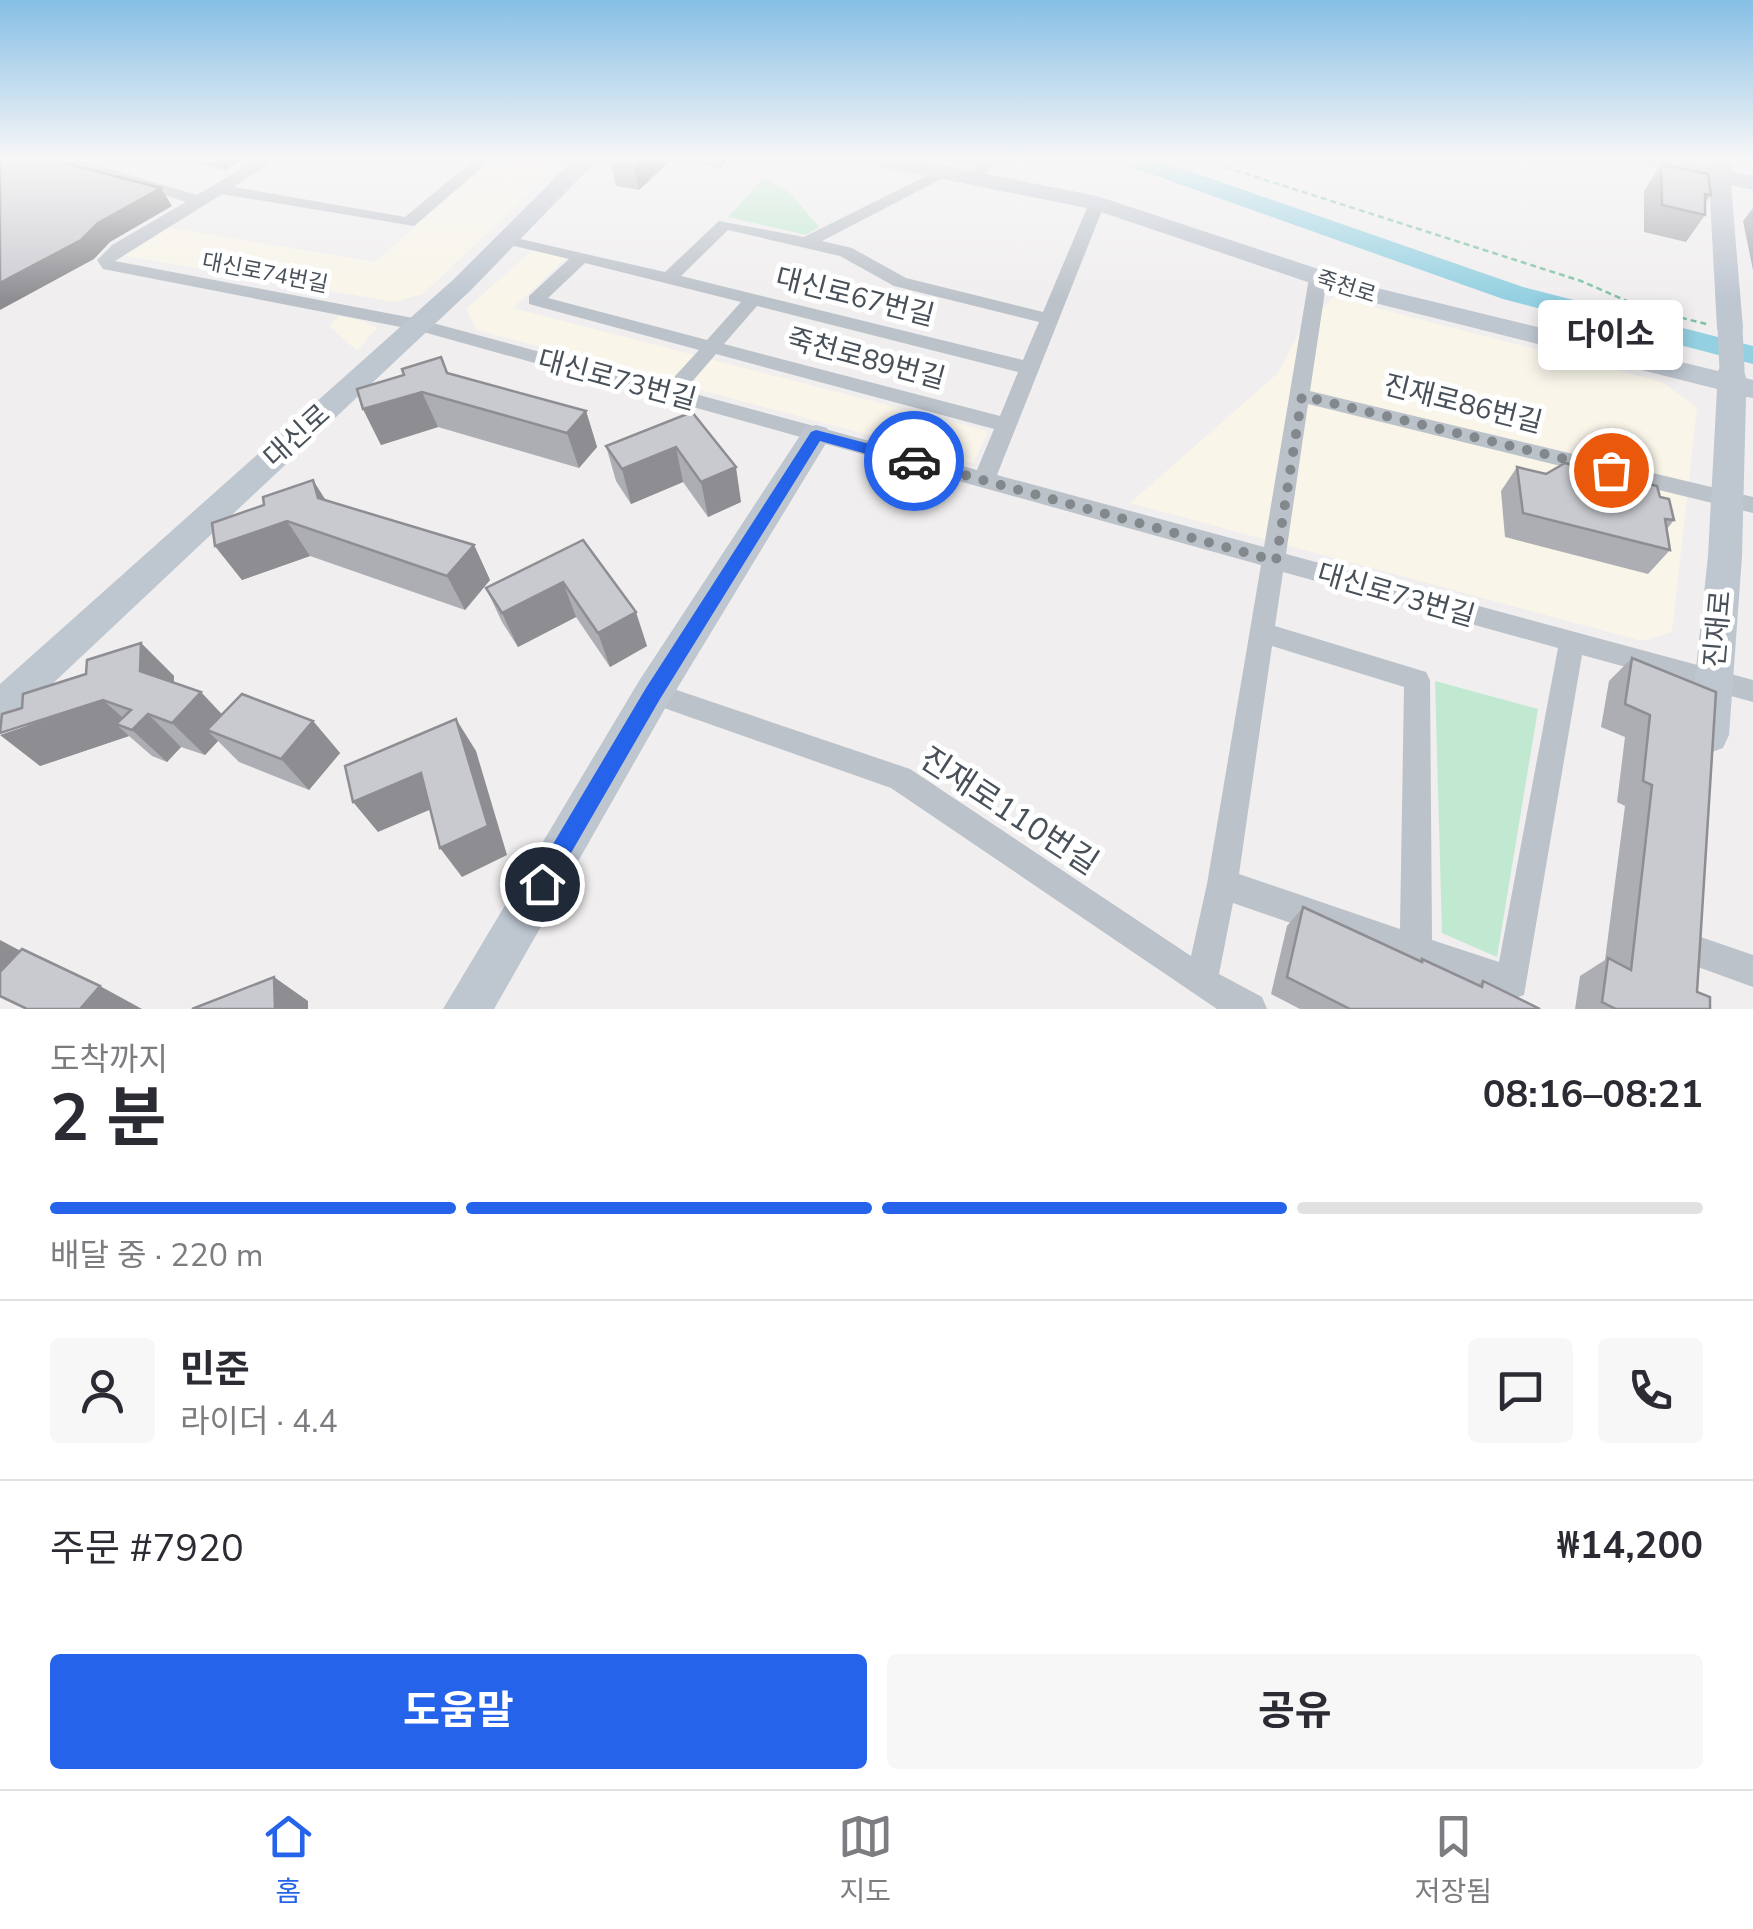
<!DOCTYPE html>
<html lang="ko">
<head>
<meta charset="utf-8">
<style>
  :root { --surface:#fff; --page:#f7f7f7; --text:#2b2b33; --muted:#7c7c81; --line:#e1e1e2; --accent:#2563eb }
  body { margin:0; font-family:"Nunito Sans","Noto Sans KR",sans-serif; background:var(--page); color:var(--text); height:100vh; display:flex; flex-direction:column; font-size:38px; white-space:nowrap }
  * { box-sizing:border-box; margin:0 }
  p { font-size:32px; color:var(--muted) }
  .icon { flex:none; width:55px; height:55px; fill:none; stroke:currentColor; stroke-width:2; stroke-linecap:round; stroke-linejoin:round }
  .map { position:relative; height:1009px; overflow:hidden }
  .drawer { display:flex; flex-direction:column; background:var(--surface); flex:1 }
  .drawer>* { flex:none }
  .pin { position:absolute; display:grid; place-items:center; width:85px; height:85px; color:#fff; margin:-42px; border:5px solid #fff; border-radius:50%; box-shadow:0 2px 10px #0007 }
  .courier { position:absolute; display:grid; place-items:center; width:100px; height:100px; margin:-50px; border:8px solid #2563eb; border-radius:50%; background:#fff; color:#222; box-shadow:0 2px 12px #0007 }
  .bubble { position:absolute; height:70px; border-radius:10px; background:var(--surface); box-shadow:0 5px 15px #0003; font-size:32px; font-weight:700; line-height:70px; text-align:center }
  .headline em { font-style:normal; font-weight:700 }
  .headline div { display:flex; flex-direction:column-reverse }
  .headline { display:flex; align-items:center; justify-content:space-between; height:170px; padding:0 50px }
  h1 { font-size:65px; font-weight:700; line-height:75px }
  .bar { display:grid; grid-template-columns:repeat(4,1fr); gap:15px 10px; align-content:center; height:120px; padding:0 50px }
  .bar i { height:12px; border-radius:8px; background:var(--line) }
  .bar .active { background:var(--accent) }
  .bar p { grid-column:span 4 }
  .line { display:flex; align-items:center; gap:25px; padding:0 50px; border-top:2px solid var(--line) }
  .line div { flex:1 }
  .round { display:grid; place-items:center; flex:none; width:105px; height:105px; border-radius:10px; background:var(--page) }
  .button { display:flex; gap:20px; margin-top:auto; padding:20px 50px }
  .button a { flex:1; height:115px; border-radius:10px; background:var(--accent); color:#fff; font-size:40px; font-weight:700; line-height:115px; text-align:center }
  .button a+a { background:var(--page); color:var(--text) }
  .dock { display:flex; justify-content:space-around; align-items:center; height:140px; border-top:2px solid var(--line); background:var(--surface); font-size:28px; color:var(--muted) }
  .dock a { display:grid; justify-items:center; gap:5px }
  .dock .active { color:var(--accent) }
  .map>svg:first-child { display:block }
  .commercial { fill:#f9f5e9 }
  .green { fill:#c1e9d1 }
  .lines { fill:none; stroke-linecap:round; stroke-linejoin:round }
  .river { fill:#93d0e1; fill-rule:evenodd }
  .path { stroke:#7dc3a1; stroke-width:2.5; stroke-dasharray:6 4; stroke-linecap:butt }
  .street { fill:#bbc2c9; fill-rule:evenodd }
  .secondary { fill:#bec6d0; fill-rule:evenodd }
  .secondary-bridge { stroke:#bec6d0; stroke-width:25 }
  .wall { fill:#adaeb3 }
  .shaded-wall { fill:#8d8d92 }
  .building { fill:#c9cad0; stroke:#8d8d92; stroke-width:2.5 }
  .route { fill:#2563eb }
  .done { stroke:#83888d; stroke-width:10; stroke-dasharray:0 18 }
  .labels { text-anchor:middle; dominant-baseline:central; stroke-width:10; stroke-linejoin:round; paint-order:stroke }
  .far-street-label { font-size:22px; fill:#485159; stroke:#fff }
  .street-label { font-size:28px; fill:#485159; stroke:#fff }
  .near-street-label { font-size:32px; fill:#485159; stroke:#fff }
</style>
</head>
<body>
<div class="map">
<svg width="1753" height="1009" viewBox="0 0 1753 1009">
  <rect width="100%" height="100%" fill="#f0eeee"/>
  <!-- commercial -->
  <path class="commercial" d="M494,158h72l-143,136 -28,8 -275,-47 46,-28 209,35z
    M534,249l33,8 -54,51 475,123 -15,32 -496,-133 -11,-21z
    M1334,297l328,85 35,26 -25,224 -30,9 -512,-138 149,-131 21,-42z
    M339,316l23,5 15,7 -20,23 -28,-25z"/>
  <!-- green -->
  <path class="green" d="M764,178l24,13 31,36 -13,8 -78,-18z
    M1435,681l103,28 -41,248 -55,-24z"/>
  <g class="lines">
    <!-- river -->
    <path class="river" d="M1117,158h35l371,129 230,59v18l-250,-65 -383,-136z"/>
    <!-- path -->
    <path class="path" d="M1197,158l384,123 62,27 67,17
      M1599,158l22,5"/>
    <!-- street -->
    <path class="street" d="M49,158h24l124,37 63,-37h18l-44,29 171,30 71,-59h17l-79,68 -192,-32 -107,67 303,58 248,67 33,-36 -170,-46v-8l40,-37 -67,-16v-8l163,37 54,-51 85,16 140,-70 5,2v6l-127,66 30,7 54,30 137,34 46,-109 14,-3 2,3 -108,272 267,72 45,-269 3,-4h12l3,4 -17,113 443,106v16l-445,-109 -22,150 467,126v22l-171,-47 -58,340 -12,4 -279,-96 -14,71 43,23 5,12h-50l-326,-221 -247,-87 -4,-8 4,-8 9,-3 257,87 281,187 16,-72 54,-319 -845,-235 -313,-61 -6,-9 15,-15 74,-43zM728,230l112,26 54,30 145,36 -16,38 -342,-84zM585,263l156,39 -34,38 -159,-42zM757,306l261,66 -18,44 -276,-72zM716,354l278,75 -17,41 -293,-79zM1283,572l275,76 -59,314 -67,-22 -2,-260 -4,-8 -151,-46zM1272,646l132,41 -4,242 -161,-55z
      M980,158h15l-13,23h-10l-3,-3z
      M1695,935l58,20v32l-69,-25 -5,-11 5,-11z"/>
    <!-- secondary -->
    <path class="secondary" d="M575,158h24l-127,131 -458,431 -14,5v-41l454,-405z
      M860,158h46l191,38 276,91 345,84 4,-8h20l4,15 7,2v18l-7,-1 -4,159 -13,179 -6,13 -14,5 -14,-5 -6,-13 19,-179 9,-167 -362,-91 -263,-89 -221,-44z
      M1630,158h42l38,9 1,-9h22l-1,14 21,4v14l-22,-5 12,143 -3,6h-20l-3,-6 -8,-148 -76,-17z
      M816,425l11,3 4,7 -164,270 -173,304h-51l196,-328 166,-253z"/>
    <!-- secondary-bridge -->
    <path class="secondary-bridge" d="M1730,328l2,41"/>
  </g>
  <!-- wall -->
  <path class="wall" d="M177,158h67l-19,12z
    M617,158h56l-34,32 -23,-4 -5,-23z
    M675,158h55l-10,10z
    M1661,164l50,31 -6,8v12l-19,27 -42,-10v-41z
    M1753,208v62l-10,-49z
    M447,373l139,38 11,36 -18,21 -141,-41 -57,18 -18,-36z
    M692,412l49,90 -33,15 -25,-35 -52,22 -15,-23 -10,-35z
    M1517,467l143,30 14,23 -7,9 3,21 -22,24 -143,-37 -4,-46z
    M326,500l148,45 16,35 -25,30 -155,-54 -68,24 -27,-34z
    M583,540l64,106 -37,21 -34,-50 -58,30 -16,-25 -16,-34z
    M141,643l33,33v7l48,31 91,7 27,32 -31,37 -70,-28 -21,-21 -13,14 -24,-8 -14,15 -15,-6 -23,-20 -89,30 -18,-58z
    M1632,658l84,34 -19,300 13,17h-135l5,-33 25,-16 20,-154 -8,-4 8,-65 -24,-10 8,-46z
    M1303,907l117,54 2,-2 55,26 6,-4 57,28h-240l-29,-15 16,-68z"/>
  <!-- shaded-wall -->
  <path class="shaded-wall" d="M219,158h25v1l-19,11z
    M644,158h29l-34,32 -5,-23z
    M718,158h12l-10,10z
    M161,188l11,18 -62,36 -16,17 -94,51v-27l98,-60z
    M422,392l16,35 -57,18 -18,-36z
    M586,411l11,36 -18,21 -12,-35z
    M676,447l7,35 -52,22 -9,-35z
    M736,467l5,35 -33,15 -7,-35z
    M313,480l22,35 -17,-17z
    M287,521l23,35 -68,24 -27,-34z
    M474,545l16,35 -25,30 -18,-34z
    M563,582l13,35 -58,30 -16,-34z
    M636,612l11,34 -37,21 -12,-34z
    M141,643l33,33 -1,28 -33,-33z
    M201,692l31,33 -25,5 11,11 -13,14 -33,-32z
    M103,700l31,28 14,-14 33,33 -14,15 -35,-32 -16,-6 13,12 -89,30 -40,-31z
    M456,719l20,32 31,104 -45,22 -22,-29z
    M313,721l27,32 -31,37 -28,-31z
    M421,773l22,31 -65,28 -25,-30z
    M0,940l36,19 -36,39z
    M274,977l34,24v8h-33z
    M100,986l42,23h-62z"/>
  <!-- building -->
  <path class="building" d="M0,158h45l116,30 -63,35 -17,17 -81,43z
    M617,158h27l-10,9 -23,-4z
    M1661,164l47,10 3,21 -6,-1v21l-43,-10z
    M441,357l6,16 139,38 -19,22 -145,-41 -59,17 -6,-20 47,-14 -2,-6z
    M692,412l44,55 -35,15 -25,-35 -54,22 -16,-23z
    M1565,463l92,23 3,11 9,2 5,21 -9,-1 5,31 -147,-37 -6,-46 29,7z
    M313,480l5,18 156,47 -27,31 -160,-55 -72,25 -3,-23 52,-18 -1,-8z
    M583,540l53,72 -38,21 -35,-51 -61,31 -16,-25z
    M141,643l-1,28 61,21 -29,31 -24,-9 -16,16 -16,-6 15,-14 -28,-10 -103,33 2,-19 20,-6 1,-14 63,-20 1,-14z
    M1632,658l84,34 -19,300 13,5v12h-94l-14,-7 6,-44 23,12 21,-185 -9,-4 7,-66 -25,-11z
    M242,694l71,27 -32,38 -74,-29z
    M456,719l32,107 -48,22 -19,-75 -68,29 -8,-36z
    M1303,907l119,55v-3l60,28 1,-6 57,28h-190l-63,-32z
    M22,949l78,37 -20,23h-53l-27,-13v-24z
    M274,977l1,32h-83z"/>
  <!-- sky -->
  <linearGradient id="sky" x2="0" y2="1"><stop stop-color="#86bfe5"/><stop offset="0.53" stop-color="#f8f7f7"/><stop offset="1" stop-color="#f8f7f7" stop-opacity="0"/></linearGradient>
  <rect width="1753" height="300" fill="url(#sky)"/>
  <!-- route -->
  <path class="route" d="M816,430l104,27 2,4 -8,6 -94,-26 -160,258 -111,192 -7,4 -8,-4 -4,-7 4,-8 112,-188 165,-256z"/>
  <g class="lines">
    <!-- done -->
    <path class="done" d="M914,461l362,100 26,-165 309,74"/>
  </g>
  <g class="labels">
    <!-- far-street labels -->
    <g class="far-street-label">
      <text transform="translate(265 273) rotate(11)">대신로74번길</text>
      <text transform="translate(1346 287) rotate(17)">죽천로</text>
    </g>
    <!-- street labels -->
    <g class="street-label">
      <text transform="translate(855 297) rotate(14)">대신로67번길</text>
      <text transform="translate(866 359) rotate(15)">죽천로89번길</text>
      <text transform="translate(617 380) rotate(15)">대신로73번길</text>
      <text transform="translate(1463 404) rotate(14)">진재로86번길</text>
      <text transform="translate(297 436) rotate(-42)">대신로</text>
      <text transform="translate(1396 595) rotate(16)">대신로73번길</text>
      <text transform="translate(1718 629) rotate(-85)">진재로</text>
    </g>
    <!-- near-street labels -->
    <g class="near-street-label">
      <text transform="translate(1009 811) rotate(33)">진재로110번길</text>
    </g>
  </g>
</svg>
<div class="pin" style="left:1611px;top:470px;background:#ea580c"><svg class="icon" aria-label="bag" viewBox="0 0 24 24"><path d="M5 8h14l-1 12H6zM9 8a3 3 0 0 1 6 0"/></svg></div>
<div class="pin" style="left:542px;top:884px;background:#1f2937"><svg class="icon" aria-label="home" viewBox="0 0 24 24"><path d="M3 11l9-7 9 7M6 9v11h12V9"/></svg></div>
<div class="courier" style="left:914px;top:461px"><svg class="icon" aria-label="car" viewBox="0 0 24 24"><path d="M5 17H2v-5l4-1 3-4h7l3 4 3 1v5h-3M9 17h6M6 11h13"/><circle cx="7" cy="17" r="2"/><circle cx="17" cy="17" r="2"/></svg></div>
<div class="bubble" style="left:1538px;top:300px;width:145px">다이소</div>
</div>
<section class="drawer">
<div class="headline"><div><h1>2 분</h1><p>도착까지</p></div><em>08:16–08:21</em></div>
<div class="bar"><i class="active"></i><i class="active"></i><i class="active"></i><i></i><p>배달 중 · 220 m</p></div>
<div class="line" style="height:180px"><a class="round"><svg class="icon" aria-label="person" viewBox="0 0 24 24"><circle cx="12" cy="8" r="4"/><path d="M4 21q1-7 8-7t8 7"/></svg></a><div><b>민준</b><p>라이더 · 4.4</p></div><a class="round"><svg class="icon" aria-label="chat" viewBox="0 0 24 24"><path d="M4 5h16v11H9l-5 4z"/></svg></a><a class="round"><svg class="icon" aria-label="phone" viewBox="0 0 24 24"><path d="M5 4h4l2 5-3 2q2 4 5 5l2-3 5 2v4C11 20 4 13 5 4z"/></svg></a></div>
<div class="line" style="height:130px"><div>주문 #7920</div><b>₩14,200</b></div>
<div class="button"><a>도움말</a><a>공유</a></div>
</section>
<nav class="dock">
<a class="active"><svg class="icon" aria-label="home" viewBox="0 0 24 24"><path d="M3 11l9-7 9 7M6 9v11h12V9"/></svg>홈</a>
<a><svg class="icon" aria-label="map" viewBox="0 0 24 24"><path d="M3 6l6-2 6 2 6-2v14l-6 2-6-2-6 2zM9 4v14M15 6v14"/></svg>지도</a>
<a><svg class="icon" aria-label="saved" viewBox="0 0 24 24"><path d="M7 4h10v16l-5-4-5 4z"/></svg>저장됨</a>
</nav>
</body>
</html>
